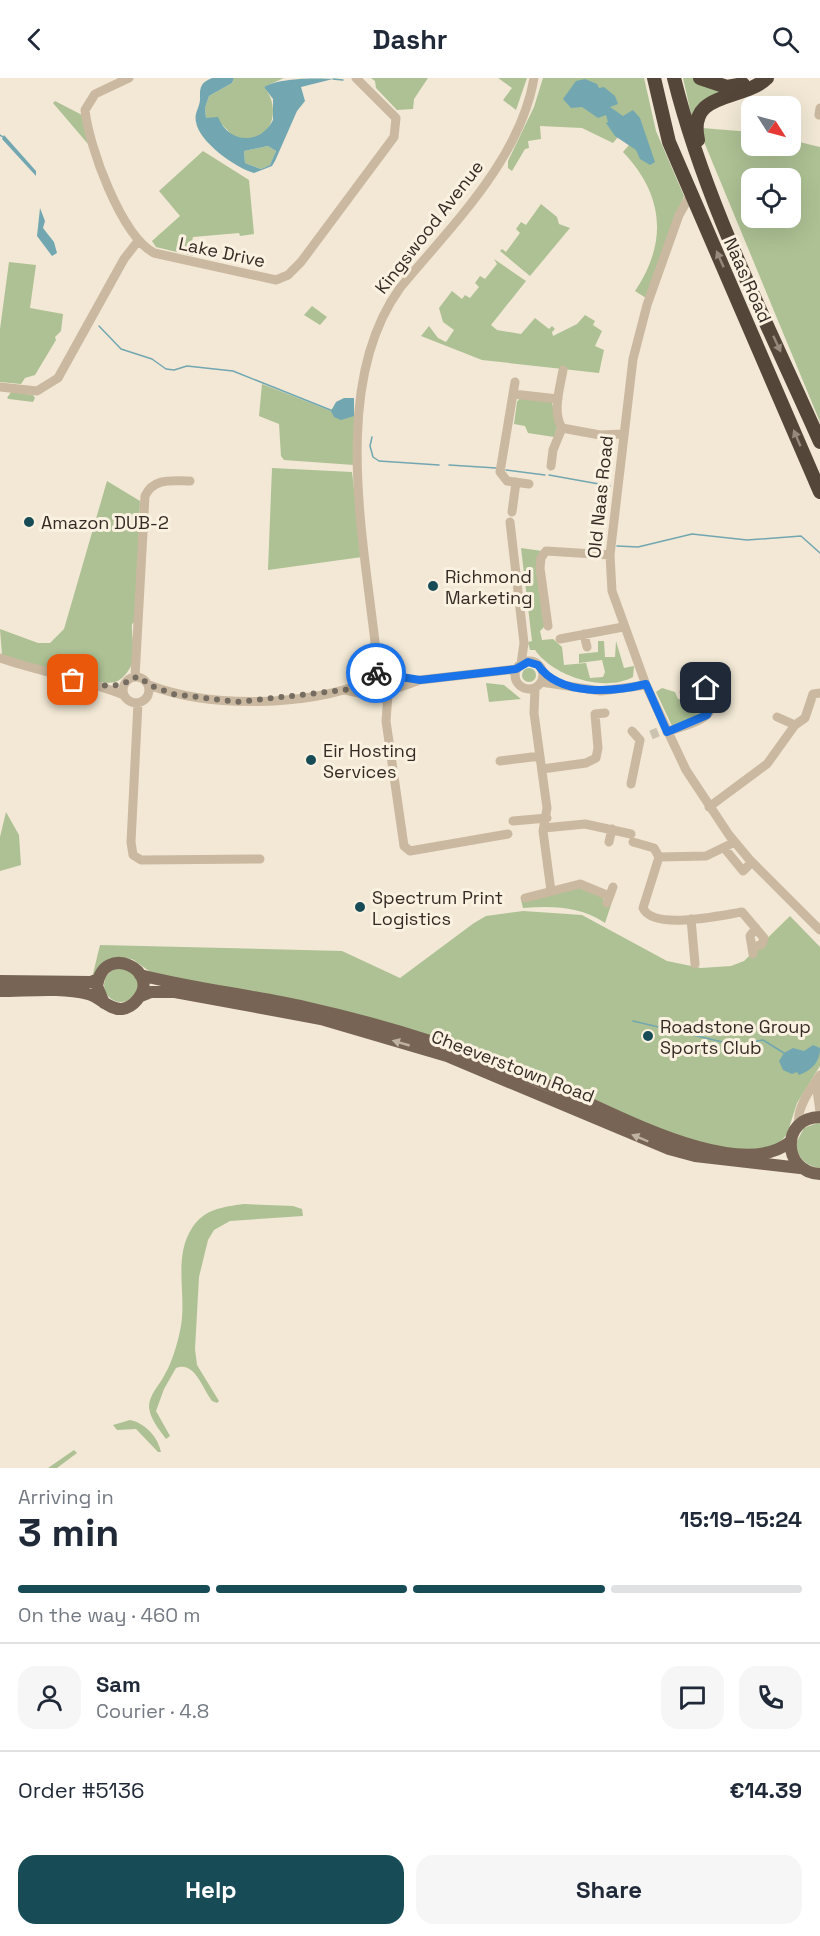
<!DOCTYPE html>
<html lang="en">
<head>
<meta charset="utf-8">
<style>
  :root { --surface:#fff; --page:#f6f6f7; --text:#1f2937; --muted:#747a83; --line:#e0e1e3; --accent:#174c57 }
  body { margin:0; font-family:"Space Grotesk",sans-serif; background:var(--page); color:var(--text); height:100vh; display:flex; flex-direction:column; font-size:22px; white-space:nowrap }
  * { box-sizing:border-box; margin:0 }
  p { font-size:20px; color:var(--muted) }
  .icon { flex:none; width:33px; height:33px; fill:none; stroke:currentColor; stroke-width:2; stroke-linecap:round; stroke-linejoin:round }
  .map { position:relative; height:1390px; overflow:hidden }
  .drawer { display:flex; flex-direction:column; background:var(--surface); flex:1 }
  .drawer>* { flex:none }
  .needle { width:39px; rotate:126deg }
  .fabs { position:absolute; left:741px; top:18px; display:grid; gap:12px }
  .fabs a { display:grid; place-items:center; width:60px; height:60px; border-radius:12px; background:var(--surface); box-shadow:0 6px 24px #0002; font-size:30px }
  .pin { position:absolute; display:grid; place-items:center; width:51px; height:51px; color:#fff; margin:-26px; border-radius:12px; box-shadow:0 3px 9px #0006 }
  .courier { position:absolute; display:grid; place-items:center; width:60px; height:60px; margin:-30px; border:4px solid #1a73e8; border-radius:50%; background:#fff; color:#222; box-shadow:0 2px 8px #0007 }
  .headline em { font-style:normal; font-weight:700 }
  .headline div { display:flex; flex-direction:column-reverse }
  .headline { display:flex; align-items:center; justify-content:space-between; height:102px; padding:0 18px }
  h1 { font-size:39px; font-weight:700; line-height:45px }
  .bar { display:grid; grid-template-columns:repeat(4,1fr); gap:9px 6px; align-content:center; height:72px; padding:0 18px }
  .bar i { height:8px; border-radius:4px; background:var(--line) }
  .bar .current { background:var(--accent) }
  .bar p { grid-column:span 4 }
  .line { display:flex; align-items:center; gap:15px; padding:0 18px; border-top:2px solid var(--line) }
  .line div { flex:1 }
  .round { display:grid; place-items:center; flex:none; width:63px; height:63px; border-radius:18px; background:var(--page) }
  .button { display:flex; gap:12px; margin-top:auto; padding:12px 18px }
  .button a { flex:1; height:69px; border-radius:18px; background:var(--accent); color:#fff; font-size:24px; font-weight:700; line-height:69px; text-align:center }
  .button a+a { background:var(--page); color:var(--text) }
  header { display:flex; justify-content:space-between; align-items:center; height:78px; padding:0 18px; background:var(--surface); font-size:27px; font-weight:700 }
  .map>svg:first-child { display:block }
  .green { fill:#adc194; fill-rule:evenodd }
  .water { fill:#72a7b1; fill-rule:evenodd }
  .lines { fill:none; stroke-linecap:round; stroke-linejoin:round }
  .stream { stroke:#72a7b1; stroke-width:1.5 }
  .minor-tunnel { stroke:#ccc2b2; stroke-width:9; stroke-dasharray:9 4.5; stroke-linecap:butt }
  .minor { stroke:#cab9a0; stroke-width:9 }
  .major { stroke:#776454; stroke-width:12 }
  .highway { stroke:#55463a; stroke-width:14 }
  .oneway { fill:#978a7d }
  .oneway2 { fill:#bfb2a2 }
  .done { stroke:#766d62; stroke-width:6; stroke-dasharray:0 10.8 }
  .route { stroke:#1a73e8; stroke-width:8 }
  .poi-dot { fill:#174c57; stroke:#faf1e1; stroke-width:2 }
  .labels { text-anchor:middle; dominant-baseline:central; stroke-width:6; stroke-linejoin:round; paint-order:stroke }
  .street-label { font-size:18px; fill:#342b24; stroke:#faf1e1 }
  .poi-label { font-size:18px; fill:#342b24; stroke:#faf1e1; text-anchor:start }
</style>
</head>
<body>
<header><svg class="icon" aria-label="back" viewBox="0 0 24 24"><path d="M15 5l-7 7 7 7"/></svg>Dashr<svg class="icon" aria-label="search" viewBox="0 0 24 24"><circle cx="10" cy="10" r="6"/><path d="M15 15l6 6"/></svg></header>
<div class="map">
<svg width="820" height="1390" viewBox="0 0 820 1390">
  <rect width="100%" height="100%" fill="#f2e8d5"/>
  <!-- green -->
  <path class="green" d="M234,0h50l-20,9c17,19 10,56 -22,51 -12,-1 -14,-9 -22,-15 -4,-2 -10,-3 -14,-5l-1,-10 4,-12 23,-13z
    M371,0h57l-14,21 -1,10 -16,1 -21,-22 -1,-7z
    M498,0h29l-11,32 -13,-10 9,-12z
    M543,0h101l12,53 28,65 -38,102 -11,-7c33,-49 29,-96 -12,-139l6,-7 -11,-8 -5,6 -31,-15 -42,-2 1,13 -13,2 1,7 -4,1 -13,22 -4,-3v-7l26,-54z
    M683,0h12l30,12 -33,28z
    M55,23l29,15 4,28 -35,-41z
    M702,50l49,4 1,14h38l1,-6 29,7v275l-118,-285zM752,100h38v40h-38z
    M268,68l8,5 -6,14 -9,4 -16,-6 -1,-12z
    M203,73l46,29 5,54 -14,2 -1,-3 -46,4 -3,13 3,2v4l-37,-9 -4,-6 28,-25 -21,-25z
    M541,126l16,13 2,7 11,4 -40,48 -30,-25 2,-2 4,3 14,-19 -4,-4 5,-7 5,3z
    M494,181l32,22 -35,44 6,5 24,4 14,-16 14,11 3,-3 3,3 -3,3 1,4 24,-12 8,-9 10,6 -2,4 9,6 -7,15 9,4 -5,23 -117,-13 -61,-24 8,-10 9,12 8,4 8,-12 -11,-8 -4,-14 13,-17 10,8 3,-4 5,3 9,-11 -4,-4 5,-7 5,3 12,-15z
    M9,184l27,3 -6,43 33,6 -2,17 -6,6 1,3 -21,35 -10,3 -4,6 -21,-2v-53z
    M312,228l15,11 -7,8 -16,-10z
    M262,306l69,27c6,-10 11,-13 23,-13v67l-70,-5 -3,-4 -2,-32 -20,-8z
    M11,314l22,3 2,3 -2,4 -24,-3 -2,-1z
    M520,320l32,4 5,26 -3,9 -26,-4 -3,-7 -11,-2 3,-22z
    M272,390l80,4 10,85 -94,13z
    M107,403l33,20 -4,120 -4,3c-1,14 5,29 -1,42 -3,6 -9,14 -16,16 -19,5 -91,-20 -113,-27l-2,-26 38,14h12l14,-14z
    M521,470l21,3 3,75 -5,5 2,9 11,-1 9,8 2,18 22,-2 4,15 13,-1 2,-5 -3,-12 -23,3v-9l19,-2v-11h6l1,16h10l1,-16 8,27 10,-2 -1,11c-29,16 -80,-1 -98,-27h-5l-2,-8 4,-1z
    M522 597a7 7 0 1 1 14 0a7 7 0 1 1-14 0Z
    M486,605l18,2 17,14 -32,3z
    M662,610l13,4 3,7 9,1 6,-9 15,2 2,13 -11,12 -27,8 -16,-34z
    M6,734l13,23 2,30 -21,6v-34z
    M575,809l28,9 1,6 7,3 -6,18c-26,-17 -52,-17 -82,-15l-2,-8z
    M523,833l59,4 85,46 34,7 30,-2 13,-5 46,-45 30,31v119l-23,37 -10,31 -10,12 -10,3h-48l-47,-14 -131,-59 -389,-103 -20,-14 -18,-1 -22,20 8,-33 242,6 58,27 74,-55 12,-7z
    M104 907a17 17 0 1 1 34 0a17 17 0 1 1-34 0Z
    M820,1044v46c-14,-2 -21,-9 -25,-23l9,-17z
    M244,1126l49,2 9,3 1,7 -73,5 -16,9 -6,10 -9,37 -4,72 2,16 22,36 -2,2 -5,-2c-10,-13 -17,-40 -36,-33l-12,21 -8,22 14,25 -4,3c-7,-10 -16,-20 -17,-32 0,-13 11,-22 16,-33 7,-12 12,-29 15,-43 8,-34 -8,-72 12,-103 12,-19 31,-21 52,-24z
    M130,1342c15,3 28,17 31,32h-3l-22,-23 -19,1 -4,-5z
    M74,1372l3,3 -20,15h-9z"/>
  <!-- water -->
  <path class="water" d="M212,0h22l-2,5 -23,13 -4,12 1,10 12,-1c10,26 42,29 55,3v-21l-9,-12c15,-9 51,-9 69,-8l-32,8 4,14 -8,10 -22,50 -3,5 -18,7c-18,-5 -55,-31 -58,-51 -2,-9 3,-13 4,-22 0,-11 -1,-17 12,-22zM268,68l8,5 -6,14 -9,4 -16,-6 -1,-12z
    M585,1l12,5 2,4 5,-1 11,9 3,8 -8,3 13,9 10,-6 7,8 15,44 -5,3 -10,-6 -4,-9 -21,-14 -9,-13 2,-1 -2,-7 -8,3 -16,-11 -11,1 -8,-9 13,-18z
    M4,57l32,36v5l-34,-37z
    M40,130l5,13 -2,7 11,14 3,11 -5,3 -15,-20z
    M344,320h10v18l-13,4 -7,-3 -3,-6 5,-9z
    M813,967l7,3c0,14 -8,22 -21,27l-2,-3 -5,2 -9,-4 -4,-9 5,-8 9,-5 11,3z"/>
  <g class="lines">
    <!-- stream -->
    <path class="stream" d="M333,1l10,1
      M0,57l3,2
      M99,248l22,23 31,10 14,10 8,1 13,-4 46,5 100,40
      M372,359l-2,9 3,11 6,4 60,4
      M449,387l47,3
      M506,392l39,5
      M549,397l61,11
      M617,468l21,1 54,-13 55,6 54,-4 19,17
      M633,943l111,26h9l4,-6 6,-1 21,13"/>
    <!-- minor-tunnel -->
    <path class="minor-tunnel" d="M651,657l7,-3"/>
    <!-- minor -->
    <path class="minor" d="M129,0l-34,16 -10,16c4,37 36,125 69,143l122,27 12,-5 13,-13 93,-125 2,-19 -40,-40
      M819,37l1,-7
      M691,116l-12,21 -32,90 -14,54 -23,196 2,36 34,94 40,85 43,65 20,24 71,71
      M515,304l-2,12 45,5
      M0,309l37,4 21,-13 66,-119 14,-18
      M513,316l-13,78 7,9 22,3
      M562,350c-10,-16 -2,-40 1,-58
      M551,388l2,-16 9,-22 38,7 23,-1
      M512,434l4,-30
      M510,444l14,121 -3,21
      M548,548l-8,-58 1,-10 5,-7 64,4
      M584,556l3,13
      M560,561l63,-12
      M0,580c41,14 84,21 124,37
      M515 597a14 14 0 1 1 28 0a14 14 0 1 1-28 0Z
      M372,597l4,-24c-12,-111 -46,-267 24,-363 51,-62 120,-128 134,-210
      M123 612a13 13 0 1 1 26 0a13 13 0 1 1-26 0Z
      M135,599l10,-181c9,-19 28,-15 45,-15
      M371,599l6,-4h9l7,11 -1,6
      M541,604l60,9 45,-6
      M149,607c63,24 157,21 219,-3
      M535,610l-1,25 13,95 -4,23 8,60
      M345,612l38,8 9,-8 28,-10 97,-11
      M388,617l-2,26 18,125 6,5 98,-17
      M138,625l-7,139 2,13 8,5 119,-1
      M777,639l18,8
      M667,654c17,-7 51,-11 46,-37 -10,-9 -17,-9 -29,-3
      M500,683l40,-5
      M542,691l44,-6 10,-5 2,-10 -3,-34 10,-1
      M631,706l9,-44 -8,-9
      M709,729l58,-43 28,-39 10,-7 8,-24 7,-1
      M513,743l34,-3
      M544,750l41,-4 46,10
      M609,764l3,-13
      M633,764l21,6 5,9
      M735,764l-29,14 -47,1 -16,51c10,23 79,7 99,4l22,26 -2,6 -10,4
      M725,771l18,22 6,-6
      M525,820l55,-14 29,12
      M607,825l6,-16
      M691,841l4,45
      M753,876l-3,-18 6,-8
      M816,1005l4,29
      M799,1046c-3,-16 12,-36 21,-49"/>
    <!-- major -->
    <path class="major" d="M140,897c55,14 111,20 165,32 90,20 175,48 259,85 52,22 175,91 226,50
      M0,903l91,1 7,-3
      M0,913c28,0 61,-4 88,3 12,3 21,16 34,15 6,-1 11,-4 15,-9 26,-29 -34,-59 -40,-14l7,17
      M141,918l10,-4h24l146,27 126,37 222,93 26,7 105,12
      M820,1039c-39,0 -39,55 0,57"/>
    <!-- highway -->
    <path class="highway" d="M654,0l15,64 151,350
      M674,0c32,128 93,244 146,364
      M700,0l27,9 16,-3
      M698,62c-11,-50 44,-38 69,-62"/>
  </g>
  <!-- one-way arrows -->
  <defs><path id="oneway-solid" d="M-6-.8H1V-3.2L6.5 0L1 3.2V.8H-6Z" transform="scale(1.5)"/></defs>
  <g class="oneway">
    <use href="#oneway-solid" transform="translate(720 181) rotate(-114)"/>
    <use href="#oneway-solid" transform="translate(777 266) rotate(65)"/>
    <use href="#oneway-solid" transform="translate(797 360) rotate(-113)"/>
  </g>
  <g class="oneway2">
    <use href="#oneway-solid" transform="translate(401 965) rotate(-164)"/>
    <use href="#oneway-solid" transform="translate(640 1060) rotate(-157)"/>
  </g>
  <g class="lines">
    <!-- done -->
    <path class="done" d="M73,602c15,4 33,8 49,4 7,-2 9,-7 18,-7l9,8 24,9 64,8 108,-12 23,-8 8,-9"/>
    <!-- route -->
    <path class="route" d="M376,595l44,7 96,-11 12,-7 10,3c22,32 76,27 108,19l21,48 40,-17 7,-16 -8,-11"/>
  </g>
  <!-- markers -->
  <g class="poi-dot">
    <circle cx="29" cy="444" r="6"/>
    <circle cx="433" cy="508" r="6"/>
    <circle cx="311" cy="682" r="6"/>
    <circle cx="360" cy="829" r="6"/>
    <circle cx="648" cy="958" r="6"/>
  </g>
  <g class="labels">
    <!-- street labels -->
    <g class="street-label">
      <text transform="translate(429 149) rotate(-52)">Kingswood Avenue</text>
      <text transform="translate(222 174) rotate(12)">Lake Drive</text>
      <text transform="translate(748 202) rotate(66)">Naas Road</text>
      <text transform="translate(600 419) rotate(-84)">Old Naas Road</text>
      <text transform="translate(513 988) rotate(21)">Cheeverstown Road</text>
    </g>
    <!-- poi labels -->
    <g class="poi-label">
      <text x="41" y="444">Amazon DUB-2</text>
      <text x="445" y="498">Richmond<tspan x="445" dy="21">Marketing</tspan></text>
      <text x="323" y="672">Eir Hosting<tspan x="323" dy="21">Services</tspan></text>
      <text x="372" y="819">Spectrum Print<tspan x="372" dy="21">Logistics</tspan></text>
      <text x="660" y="948">Roadstone Group<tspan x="660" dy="21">Sports Club</tspan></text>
    </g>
  </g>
</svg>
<div class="fabs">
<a><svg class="needle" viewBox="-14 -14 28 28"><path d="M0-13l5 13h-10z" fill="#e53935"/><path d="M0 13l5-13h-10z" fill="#747a83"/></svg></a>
<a><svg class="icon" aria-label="locate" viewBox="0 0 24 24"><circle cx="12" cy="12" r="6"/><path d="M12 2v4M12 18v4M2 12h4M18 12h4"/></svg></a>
</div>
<div class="pin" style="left:73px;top:602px;background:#ea580c"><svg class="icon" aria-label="bag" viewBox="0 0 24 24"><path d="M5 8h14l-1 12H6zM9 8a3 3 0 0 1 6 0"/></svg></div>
<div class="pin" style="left:706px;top:610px;background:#1f2937"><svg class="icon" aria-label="home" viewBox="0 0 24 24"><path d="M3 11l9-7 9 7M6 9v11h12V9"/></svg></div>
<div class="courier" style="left:376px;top:595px"><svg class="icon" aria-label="bike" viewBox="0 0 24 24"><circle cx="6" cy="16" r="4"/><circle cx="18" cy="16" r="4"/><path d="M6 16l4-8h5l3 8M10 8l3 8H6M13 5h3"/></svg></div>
</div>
<section class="drawer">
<div class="headline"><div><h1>3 min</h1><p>Arriving in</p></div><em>15:19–15:24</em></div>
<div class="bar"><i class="current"></i><i class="current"></i><i class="current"></i><i></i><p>On the way · 460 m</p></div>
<div class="line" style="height:108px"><a class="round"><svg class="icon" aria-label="person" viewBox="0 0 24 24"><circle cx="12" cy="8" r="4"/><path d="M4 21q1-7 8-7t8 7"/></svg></a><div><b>Sam</b><p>Courier · 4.8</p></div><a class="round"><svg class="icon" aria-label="chat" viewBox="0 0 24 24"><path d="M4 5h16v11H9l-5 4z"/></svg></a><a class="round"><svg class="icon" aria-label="phone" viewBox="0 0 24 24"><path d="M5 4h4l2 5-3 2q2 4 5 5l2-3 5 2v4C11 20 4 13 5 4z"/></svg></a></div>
<div class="line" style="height:78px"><div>Order #5136</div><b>€14.39</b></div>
<div class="button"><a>Help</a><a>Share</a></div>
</section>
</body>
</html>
